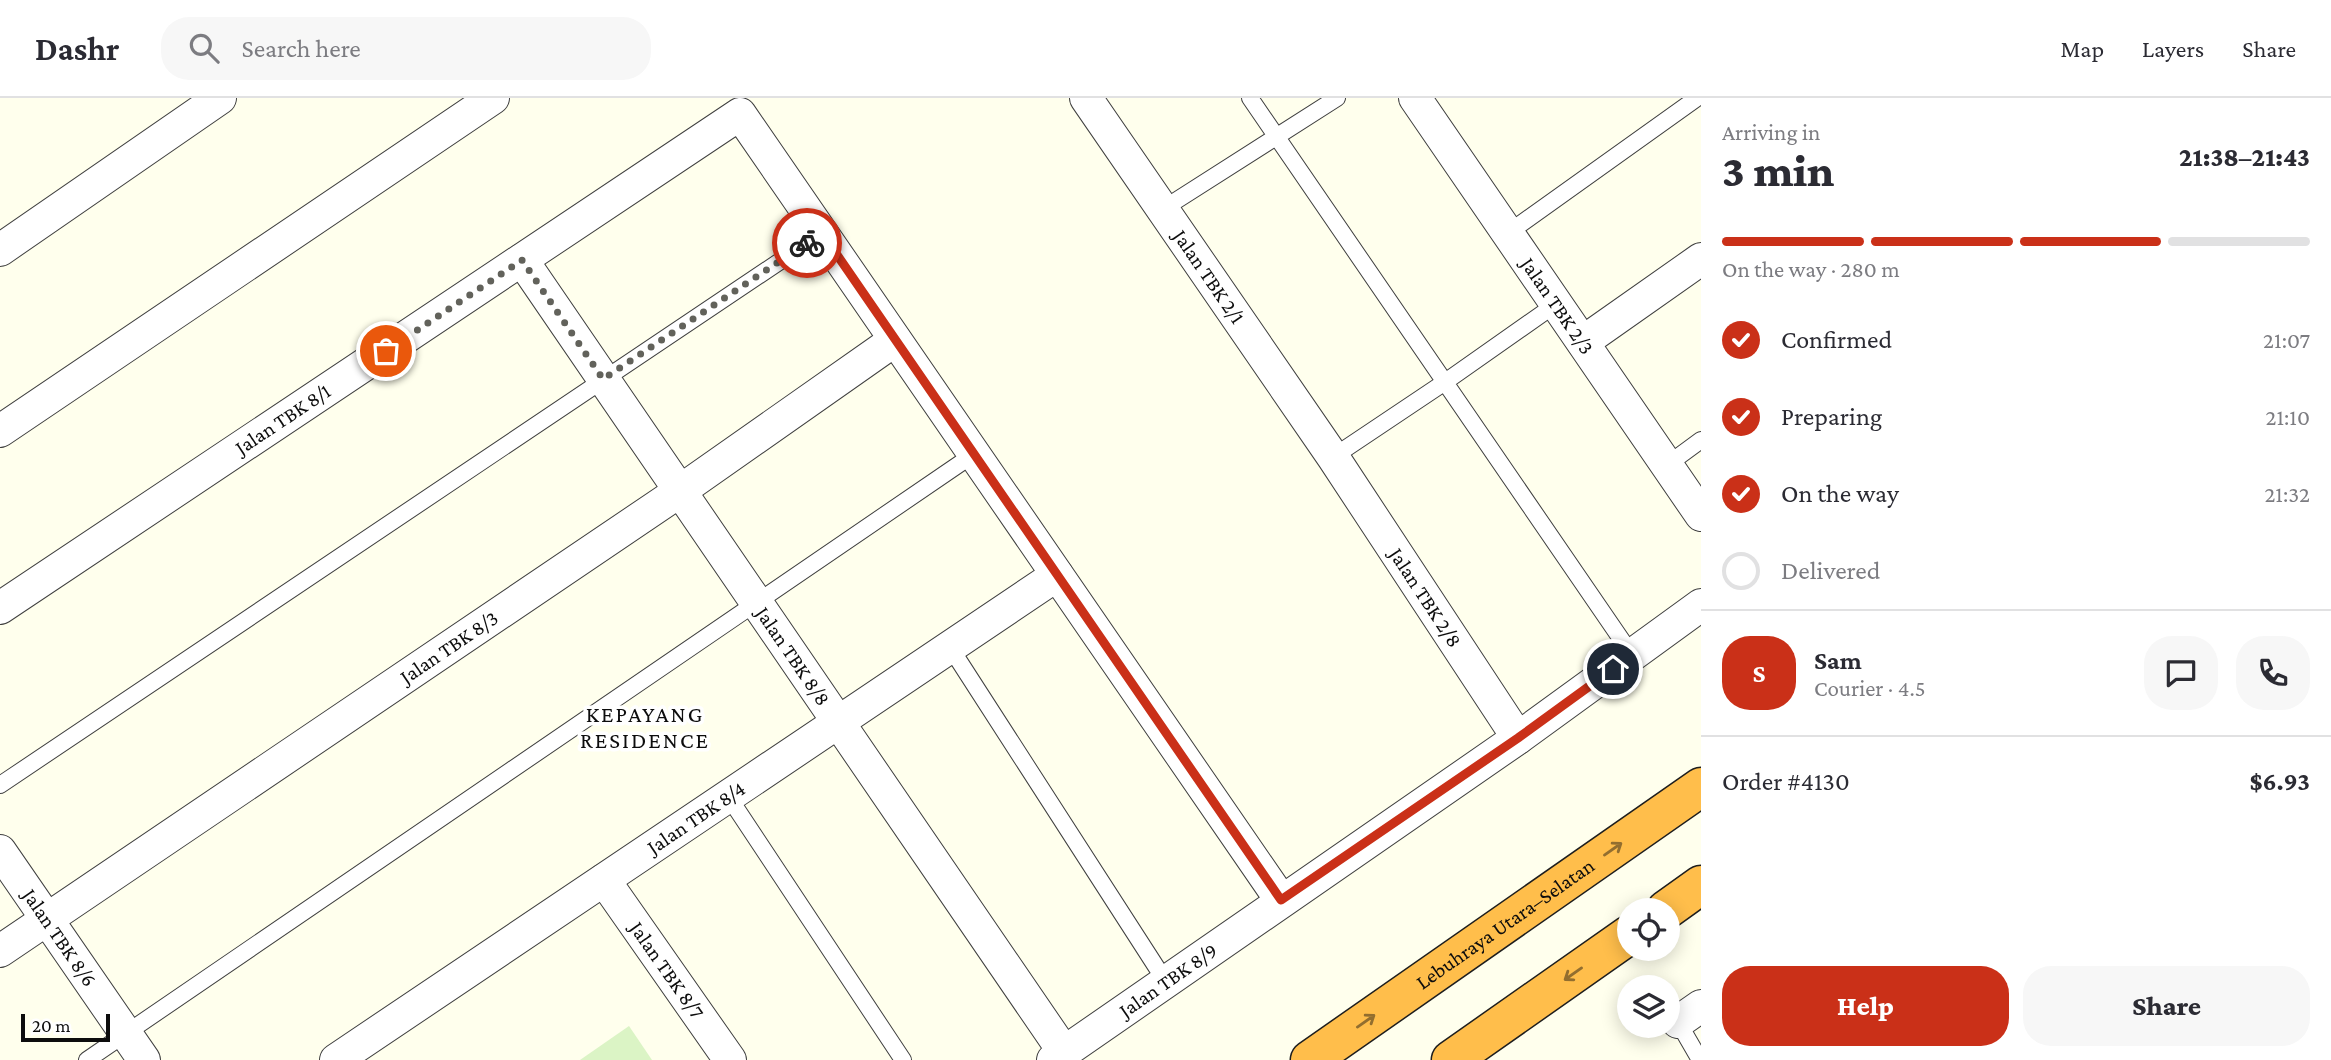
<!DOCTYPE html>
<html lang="en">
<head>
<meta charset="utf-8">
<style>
  :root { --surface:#fff; --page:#f7f7f7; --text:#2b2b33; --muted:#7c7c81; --line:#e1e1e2; --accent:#ca3018 }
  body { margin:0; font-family:"Crimson Pro",serif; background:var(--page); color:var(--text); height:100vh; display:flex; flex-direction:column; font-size:26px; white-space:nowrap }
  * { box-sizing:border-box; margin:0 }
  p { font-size:23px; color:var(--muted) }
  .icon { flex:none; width:38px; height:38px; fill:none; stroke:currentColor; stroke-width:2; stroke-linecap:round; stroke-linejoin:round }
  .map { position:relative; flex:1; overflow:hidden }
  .side { display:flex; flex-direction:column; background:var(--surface); width:630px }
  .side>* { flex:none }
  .controls { position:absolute; left:1617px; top:800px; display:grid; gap:14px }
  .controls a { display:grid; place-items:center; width:63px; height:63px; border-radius:50%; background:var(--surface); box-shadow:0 4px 18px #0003; font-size:35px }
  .scale { position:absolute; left:21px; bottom:18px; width:89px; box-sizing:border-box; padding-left:7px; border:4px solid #0d0d0d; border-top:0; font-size:19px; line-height:24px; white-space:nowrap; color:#0d0d0d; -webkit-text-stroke:5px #fff; paint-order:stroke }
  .pin { position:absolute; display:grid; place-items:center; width:60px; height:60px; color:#fff; margin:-30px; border:4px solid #fff; border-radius:50%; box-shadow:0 2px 7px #0007 }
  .courier { position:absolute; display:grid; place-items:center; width:70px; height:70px; margin:-35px; border:5px solid #ca3018; border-radius:50%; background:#fff; color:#222; box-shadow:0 2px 9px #0007 }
  .head em { font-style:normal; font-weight:800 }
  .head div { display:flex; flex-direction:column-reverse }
  .head { display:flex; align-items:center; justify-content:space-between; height:119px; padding:0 21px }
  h1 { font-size:46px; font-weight:800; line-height:52px }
  .bar { display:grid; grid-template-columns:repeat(4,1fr); gap:10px 7px; align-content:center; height:84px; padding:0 21px }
  .bar i { height:9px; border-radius:5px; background:var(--line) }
  .bar .current { background:var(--accent) }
  .bar p { grid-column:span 4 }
  .line { display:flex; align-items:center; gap:18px; padding:0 21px; border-top:2px solid var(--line) }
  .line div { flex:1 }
  .round { display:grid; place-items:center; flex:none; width:74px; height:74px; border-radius:28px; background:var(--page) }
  ol { padding:0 21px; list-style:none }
  li { display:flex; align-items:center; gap:21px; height:77px }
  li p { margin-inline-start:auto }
  li .icon { padding:7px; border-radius:50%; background:var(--accent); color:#fff; stroke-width:4 }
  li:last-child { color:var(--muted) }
  li i { width:38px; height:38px; border:4px solid var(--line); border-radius:50% }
  .action { display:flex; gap:14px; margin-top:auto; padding:14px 21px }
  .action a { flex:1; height:80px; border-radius:28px; background:var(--accent); color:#fff; font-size:28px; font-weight:800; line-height:80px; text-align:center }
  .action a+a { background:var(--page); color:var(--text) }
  header { display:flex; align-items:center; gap:42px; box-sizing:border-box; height:98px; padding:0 35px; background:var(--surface); border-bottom:2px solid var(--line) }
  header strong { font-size:33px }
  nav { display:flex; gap:38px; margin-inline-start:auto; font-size:24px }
  .search { width:490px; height:63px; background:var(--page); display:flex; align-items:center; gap:18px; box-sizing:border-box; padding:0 24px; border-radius:28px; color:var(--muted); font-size:26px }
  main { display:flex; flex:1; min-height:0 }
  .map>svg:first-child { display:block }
  .pitch { fill:#dbf4c5 }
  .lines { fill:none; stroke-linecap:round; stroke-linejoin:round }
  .service-casing { stroke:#404040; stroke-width:18 }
  .minor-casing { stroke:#404040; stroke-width:34 }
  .motorway-casing { stroke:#1e1e1e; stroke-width:41 }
  .service { stroke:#fff; stroke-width:16 }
  .minor { stroke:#fff; stroke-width:32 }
  .motorway { stroke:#ffbe4b; stroke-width:38 }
  .oneway { stroke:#926e2f }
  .done { stroke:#62625b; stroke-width:7; stroke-dasharray:0 12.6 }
  .route { stroke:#ca3018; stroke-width:9 }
  .labels { text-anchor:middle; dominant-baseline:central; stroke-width:7; stroke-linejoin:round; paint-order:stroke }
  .street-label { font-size:21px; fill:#0d0d0d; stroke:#fff }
  .neighbourhood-label { font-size:23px; letter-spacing:2px; fill:#0d0d0d; stroke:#fff }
</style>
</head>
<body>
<header>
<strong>Dashr</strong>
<div class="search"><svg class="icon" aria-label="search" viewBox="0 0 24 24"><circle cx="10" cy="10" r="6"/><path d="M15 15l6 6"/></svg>Search here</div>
<nav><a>Map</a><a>Layers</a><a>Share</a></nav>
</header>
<main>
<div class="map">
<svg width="1701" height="962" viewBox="0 0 1701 962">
  <rect width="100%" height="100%" fill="#ffffed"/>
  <!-- pitch -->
  <path class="pitch" d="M629,928l23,34h-72z"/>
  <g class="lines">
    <defs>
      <path id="service" d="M1250,0l382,557
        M1163,111l174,-111
        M1508,135l189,-135
        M1333,359l112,-75 111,-78
        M1667,367l34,-25
        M950,549l216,335
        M0,687l822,-552
        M728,698l175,264
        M1678,924l22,38
        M87,962l887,-606"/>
      <g id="minor">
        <path id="s1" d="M1086,0l247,359 185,281"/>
        <path id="s2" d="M1415,0l286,417"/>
        <path d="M0,152l220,-152"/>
        <path id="s3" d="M522,162l542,792"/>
        <path d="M1583,244l118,-83"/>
        <path d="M0,333l493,-333"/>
        <path id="s4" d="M0,510l740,-494 541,786"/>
        <path id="s5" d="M0,753l144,209"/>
        <path id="s6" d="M604,782l126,180"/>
        <path id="s7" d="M0,853l680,-460 215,-151"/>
        <path d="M1678,924l23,-16"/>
        <path id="s8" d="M336,962l721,-485"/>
        <path id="s9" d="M1053,962l465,-322 183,-133"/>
      </g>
      <g id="motorway">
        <path d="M1666,812l35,-25"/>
        <path id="s10" d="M1310,962l391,-273"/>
        <path d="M1451,962l178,-125"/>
      </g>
    </defs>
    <!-- service casing -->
    <use href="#service" class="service-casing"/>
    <!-- minor casing -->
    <use href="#minor" class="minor-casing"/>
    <!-- motorway casing -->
    <use href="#motorway" class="motorway-casing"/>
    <!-- service -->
    <use href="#service" class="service"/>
    <!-- minor -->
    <use href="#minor" class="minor"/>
    <!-- motorway -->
    <use href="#motorway" class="motorway"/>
  </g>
  <!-- one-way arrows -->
  <defs><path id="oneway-shaft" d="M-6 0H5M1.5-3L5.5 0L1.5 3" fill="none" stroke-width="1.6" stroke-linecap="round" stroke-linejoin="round" transform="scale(1.75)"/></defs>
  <g class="oneway">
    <use href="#oneway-shaft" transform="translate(1613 751) rotate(-35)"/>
    <use href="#oneway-shaft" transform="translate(1573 876) rotate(145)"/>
    <use href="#oneway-shaft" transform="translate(1366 923) rotate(-35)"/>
  </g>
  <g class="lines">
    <!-- done -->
    <path class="done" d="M386,253l136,-91 81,119 204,-136"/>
    <!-- route -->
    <path class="route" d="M807,145l15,-10 459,667 237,-162 95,-69"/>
  </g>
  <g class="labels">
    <!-- street labels -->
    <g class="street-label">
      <text stroke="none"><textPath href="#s1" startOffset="217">Jalan TBK 2/1</textPath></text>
      <text stroke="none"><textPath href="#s2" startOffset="252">Jalan TBK 2/3</textPath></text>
      <text stroke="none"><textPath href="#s4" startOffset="340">Jalan TBK 8/1</textPath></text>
      <text stroke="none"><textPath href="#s1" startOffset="604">Jalan TBK 2/8</textPath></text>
      <text stroke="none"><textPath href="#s7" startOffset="542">Jalan TBK 8/3</textPath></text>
      <text stroke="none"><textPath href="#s3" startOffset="480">Jalan TBK 8/8</textPath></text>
      <text stroke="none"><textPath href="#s8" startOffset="434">Jalan TBK 8/4</textPath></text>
      <text stroke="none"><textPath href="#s10" startOffset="238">Lebuhraya Utara–Selatan</textPath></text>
      <text stroke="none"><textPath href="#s5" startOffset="105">Jalan TBK 8/6</textPath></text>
      <text stroke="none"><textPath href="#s6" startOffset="110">Jalan TBK 8/7</textPath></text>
      <text stroke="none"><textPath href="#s9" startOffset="140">Jalan TBK 8/9</textPath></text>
    </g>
    <!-- neighbourhood labels -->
    <g class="neighbourhood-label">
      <text x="645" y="616">KEPAYANG<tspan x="645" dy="26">RESIDENCE</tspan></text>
    </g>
  </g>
</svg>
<div class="controls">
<a><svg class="icon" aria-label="locate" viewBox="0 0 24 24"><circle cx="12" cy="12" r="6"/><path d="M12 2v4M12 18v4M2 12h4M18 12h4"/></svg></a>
<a><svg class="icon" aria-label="layers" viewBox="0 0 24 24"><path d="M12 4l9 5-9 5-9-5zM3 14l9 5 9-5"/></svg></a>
</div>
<div class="scale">20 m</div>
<div class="pin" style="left:386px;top:253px;background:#ea580c"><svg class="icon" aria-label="bag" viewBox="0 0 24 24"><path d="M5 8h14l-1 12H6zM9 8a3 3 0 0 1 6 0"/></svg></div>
<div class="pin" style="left:1613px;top:571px;background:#1f2937"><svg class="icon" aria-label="home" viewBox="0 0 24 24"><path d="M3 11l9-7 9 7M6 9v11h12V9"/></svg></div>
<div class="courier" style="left:807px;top:145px"><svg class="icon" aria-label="bike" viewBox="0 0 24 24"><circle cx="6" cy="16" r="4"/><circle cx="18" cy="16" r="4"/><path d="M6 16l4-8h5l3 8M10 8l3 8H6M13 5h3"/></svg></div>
</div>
<section class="side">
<div class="head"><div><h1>3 min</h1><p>Arriving in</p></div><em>21:38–21:43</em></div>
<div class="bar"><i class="current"></i><i class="current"></i><i class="current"></i><i></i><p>On the way · 280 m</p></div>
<ol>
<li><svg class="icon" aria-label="check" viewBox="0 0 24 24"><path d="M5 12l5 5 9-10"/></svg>Confirmed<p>21:07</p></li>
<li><svg class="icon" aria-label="check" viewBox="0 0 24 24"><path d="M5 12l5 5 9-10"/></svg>Preparing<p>21:10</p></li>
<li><svg class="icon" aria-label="check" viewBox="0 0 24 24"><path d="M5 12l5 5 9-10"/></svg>On the way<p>21:32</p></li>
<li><i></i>Delivered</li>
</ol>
<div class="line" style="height:126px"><b class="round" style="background:var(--accent);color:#fff">S</b><div><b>Sam</b><p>Courier · 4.5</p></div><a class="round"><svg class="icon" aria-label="chat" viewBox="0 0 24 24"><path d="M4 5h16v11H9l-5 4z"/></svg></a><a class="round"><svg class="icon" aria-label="phone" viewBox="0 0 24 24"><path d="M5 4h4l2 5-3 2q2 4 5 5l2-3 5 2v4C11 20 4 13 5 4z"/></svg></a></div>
<div class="line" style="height:91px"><div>Order #4130</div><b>$6.93</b></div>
<div class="action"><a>Help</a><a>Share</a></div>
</section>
</main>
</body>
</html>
